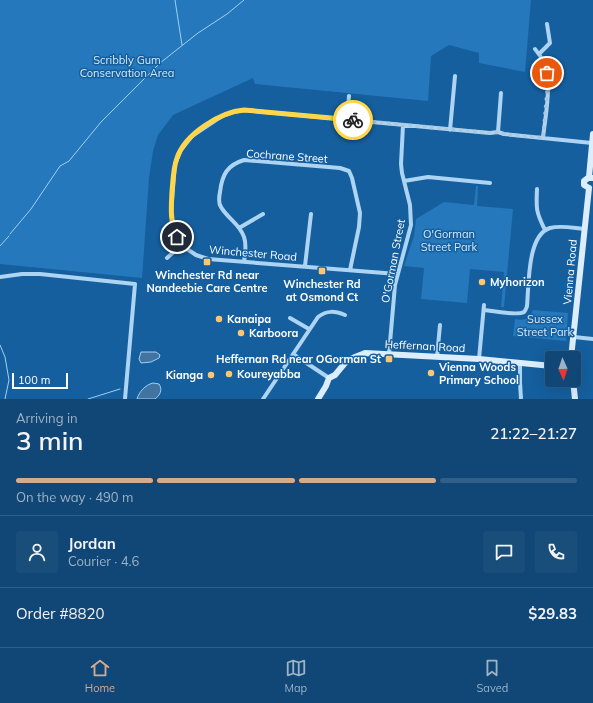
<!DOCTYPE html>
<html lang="en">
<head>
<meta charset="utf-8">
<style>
  :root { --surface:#104776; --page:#194e7b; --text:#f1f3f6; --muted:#9cb2c5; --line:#305f88; --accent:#d6ab8b }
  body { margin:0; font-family:Mulish,sans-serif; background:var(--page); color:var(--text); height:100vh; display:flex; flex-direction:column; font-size:15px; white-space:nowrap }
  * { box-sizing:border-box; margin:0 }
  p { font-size:13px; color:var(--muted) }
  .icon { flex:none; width:22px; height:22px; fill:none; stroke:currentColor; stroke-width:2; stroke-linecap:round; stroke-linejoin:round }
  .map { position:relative; height:399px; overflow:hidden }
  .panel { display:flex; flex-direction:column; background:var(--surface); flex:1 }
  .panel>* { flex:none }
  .needle { width:26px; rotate:177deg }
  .controls { position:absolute; left:545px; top:351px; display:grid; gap:8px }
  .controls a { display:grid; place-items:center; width:36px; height:36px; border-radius:4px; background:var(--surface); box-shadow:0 4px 16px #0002,0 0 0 1px var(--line); font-size:20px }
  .scale { position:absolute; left:12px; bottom:10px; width:56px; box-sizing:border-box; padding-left:4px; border:2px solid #fff; border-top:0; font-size:11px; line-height:14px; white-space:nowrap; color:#fff; -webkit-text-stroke:3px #155f9e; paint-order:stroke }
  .pin { position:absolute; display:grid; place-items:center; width:34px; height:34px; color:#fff; margin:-17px; border:2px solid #fff; border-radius:50%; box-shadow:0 1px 4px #0007 }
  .courier { position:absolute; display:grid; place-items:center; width:40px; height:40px; margin:-20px; border:3px solid #ffd54a; border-radius:50%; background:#fff; color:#222; box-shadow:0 1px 5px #0007 }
  .summary em { font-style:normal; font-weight:600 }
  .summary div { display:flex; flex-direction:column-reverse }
  .summary { display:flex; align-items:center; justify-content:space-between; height:68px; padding:0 16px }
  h1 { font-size:26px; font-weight:600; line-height:30px }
  .bar { display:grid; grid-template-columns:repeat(4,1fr); gap:6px 4px; align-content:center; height:48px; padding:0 16px }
  .bar i { height:5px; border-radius:3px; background:var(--line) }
  .bar .selected { background:var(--accent) }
  .bar p { grid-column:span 4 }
  .line { display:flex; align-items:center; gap:10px; padding:0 16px; border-top:1px solid var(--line) }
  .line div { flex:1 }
  .round { display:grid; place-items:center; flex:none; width:42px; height:42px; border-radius:4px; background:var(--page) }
  .menu { display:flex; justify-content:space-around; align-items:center; height:56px; border-top:1px solid var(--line); background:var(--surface); font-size:11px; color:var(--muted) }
  .menu a { display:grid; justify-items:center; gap:2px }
  .menu .selected { color:var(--accent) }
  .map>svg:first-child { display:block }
  .green { fill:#2478bb }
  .water { fill:#4174a1; stroke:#9fd0f6 }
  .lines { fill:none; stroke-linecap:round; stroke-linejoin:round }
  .stream { stroke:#9fd0f6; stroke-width:1 }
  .street { stroke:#add4f3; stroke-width:4 }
  .secondary { stroke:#dceefd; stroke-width:6 }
  .done { stroke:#adc7dd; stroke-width:4; stroke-dasharray:0 7.2 }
  .route { stroke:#ffd54a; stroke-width:5 }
  .poi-dot { fill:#ffc66f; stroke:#155f9e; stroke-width:1.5 }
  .labels { text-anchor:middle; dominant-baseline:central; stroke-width:3; stroke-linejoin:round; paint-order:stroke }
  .park-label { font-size:11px; fill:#d5ebfd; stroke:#155f9e }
  .street-label { font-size:11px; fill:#fff; stroke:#155f9e }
  .poi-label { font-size:11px; font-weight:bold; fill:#fff; stroke:#155f9e; text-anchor:start }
</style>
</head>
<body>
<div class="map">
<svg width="593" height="399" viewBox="0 0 593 399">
  <rect width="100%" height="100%" fill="#155f9e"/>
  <!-- green -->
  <path class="green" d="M0,0h531l-6,72 -46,-9v-10l-30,-8 -18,11 -3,45 -173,-17 -2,-6 -80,37 -15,20 -5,16 -4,27 -7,100 -142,-14z
    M476,186h2l-1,20 36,3 -9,98h-3l3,-35 -34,-3 -3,34 -46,-4 3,-31 -20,-2 10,-30 2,-17 28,-17 30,3z
    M533,310l35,3 -2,28 -53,-5 2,-17c9,2 14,0 18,-9z"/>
  <!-- water -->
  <path class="water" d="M141,352h15l4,3 -1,3 -8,4 -10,1 -2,-4z
    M153,383l6,1c4,6 1,11 -4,15h-18c2,-7 8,-14 16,-16z"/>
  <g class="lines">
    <!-- stream -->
    <path class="stream" d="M175,0l7,45
      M10,234l21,-25 29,-43 9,-5 32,-39 59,-59 38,-30 29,-19 17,-14
      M0,246l9,-10
      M0,345l5,12 4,23 -4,19
      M88,399l32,-10"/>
    <!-- street -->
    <path class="street" d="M535,49c21,23 11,60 8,89
      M539,54l11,-11 -3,-19
      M347,120l2,-24
      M450,130l5,-54
      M498,132l3,-39
      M404,181l24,-4 62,6
      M537,189c-1,20 -1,23 8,41
      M239,228l24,-14
      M167,258l14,-13
      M244,262c1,-8 3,-17 0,-25 -4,-13 -17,-19 -23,-30 -3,-4 -2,-10 -1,-15 2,-17 7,-27 24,-32l96,8 9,3 3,7 8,35 -1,14 -9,43
      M305,266l6,-52
      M397,274l-189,-15 -12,-4 -15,-10 -7,-15 -3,-18 4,-48 6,-14 11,-14 30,-20 11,-4 11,-2 246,23 8,-1 6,2 88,9
      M0,277l22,-3h18l95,10 -10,115
      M484,310c8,1 33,6 40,2 2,-2 2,-3 3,-6 2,-21 0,-71 23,-78 11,-3 23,0 34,1
      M290,318l19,11
      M574,337l19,2
      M293,354l36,24
      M389,354l6,-69 16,-60 -1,-20 -8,-32 -1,-9 2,-39
      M437,357l3,-32
      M479,359l5,-54
      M520,363v19l1,17
      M263,399l55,-82c9,-7 17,-6 27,-2"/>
    <!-- secondary -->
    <path class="secondary" d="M589,177l4,-43
      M589,188l-5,-3v-4l4,-3h4
      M571,358l18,-170
      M573,380l2,19
      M318,399l8,-13 3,-8 6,-3 10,-12 5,-4 15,-6 114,6 73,7"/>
  </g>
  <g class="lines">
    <!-- done -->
    <path class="done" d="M353,120l137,13 8,-1 6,2 39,4 5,-57 -1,-8"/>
    <!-- route -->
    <path class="route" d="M177,237c-7,-15 -6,-29 -5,-45 1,-11 1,-23 5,-34 8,-24 43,-46 67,-48l109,10"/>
  </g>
  <!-- markers -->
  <g class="poi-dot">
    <rect x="203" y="258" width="8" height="8" rx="2"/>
    <rect x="318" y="267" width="8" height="8" rx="2"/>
    <circle cx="482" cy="282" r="4"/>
    <circle cx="219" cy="319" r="4"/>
    <circle cx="241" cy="333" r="4"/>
    <rect x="385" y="355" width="8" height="8" rx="2"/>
    <circle cx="431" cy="373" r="4"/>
    <circle cx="229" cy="374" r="4"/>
    <circle cx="211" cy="375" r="4"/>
  </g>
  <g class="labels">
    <!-- park labels -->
    <g class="park-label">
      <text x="127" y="60">Scribbly Gum<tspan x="127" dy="13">Conservation Area</tspan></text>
      <text x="449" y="234">O'Gorman<tspan x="449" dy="13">Street Park</tspan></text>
      <text x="545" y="319">Sussex<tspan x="545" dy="13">Street Park</tspan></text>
    </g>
    <!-- street labels -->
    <g class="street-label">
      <text transform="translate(287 156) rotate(4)">Cochrane Street</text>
      <text transform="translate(253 253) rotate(5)">Winchester Road</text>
      <text transform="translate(393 261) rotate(-79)">O'Gorman Street</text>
      <text transform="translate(570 272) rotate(-85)">Vienna Road</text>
      <text transform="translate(425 346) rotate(3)">Heffernan Road</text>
    </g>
    <!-- poi labels -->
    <g class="poi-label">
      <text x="207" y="275" text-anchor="middle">Winchester Rd near<tspan x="207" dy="13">Nandeebie Care Centre</tspan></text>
      <text x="490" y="282">Myhorizon</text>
      <text x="322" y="284" text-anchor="middle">Winchester Rd<tspan x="322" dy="13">at Osmond Ct</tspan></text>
      <text x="227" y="319">Kanaipa</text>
      <text x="249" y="333">Karboora</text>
      <text x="381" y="359" text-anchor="end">Heffernan Rd near OGorman St</text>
      <text x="439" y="367">Vienna Woods<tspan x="439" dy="13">Primary School</tspan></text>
      <text x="237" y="374">Koureyabba</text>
      <text x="203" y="375" text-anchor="end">Kianga</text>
    </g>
  </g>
</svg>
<div class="controls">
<a><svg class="needle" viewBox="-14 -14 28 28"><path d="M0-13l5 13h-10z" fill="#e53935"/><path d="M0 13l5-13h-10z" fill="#9cb2c5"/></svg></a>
</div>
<div class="scale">100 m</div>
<div class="pin" style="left:547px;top:73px;background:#ea580c"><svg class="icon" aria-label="bag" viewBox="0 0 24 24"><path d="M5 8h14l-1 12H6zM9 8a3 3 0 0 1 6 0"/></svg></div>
<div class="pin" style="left:177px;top:237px;background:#1f2937"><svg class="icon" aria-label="home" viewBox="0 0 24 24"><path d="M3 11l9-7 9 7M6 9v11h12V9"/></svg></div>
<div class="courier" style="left:353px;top:120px"><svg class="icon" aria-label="bike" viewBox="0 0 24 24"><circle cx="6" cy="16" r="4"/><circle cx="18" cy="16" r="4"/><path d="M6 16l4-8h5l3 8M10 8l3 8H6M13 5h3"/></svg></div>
</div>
<section class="panel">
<div class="summary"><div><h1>3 min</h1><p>Arriving in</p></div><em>21:22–21:27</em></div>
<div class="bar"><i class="selected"></i><i class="selected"></i><i class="selected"></i><i></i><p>On the way · 490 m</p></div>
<div class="line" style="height:72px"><a class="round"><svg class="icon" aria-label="person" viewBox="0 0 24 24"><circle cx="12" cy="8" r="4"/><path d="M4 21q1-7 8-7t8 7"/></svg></a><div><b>Jordan</b><p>Courier · 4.6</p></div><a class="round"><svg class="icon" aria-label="chat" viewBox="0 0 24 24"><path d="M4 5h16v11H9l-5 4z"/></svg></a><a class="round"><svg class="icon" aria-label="phone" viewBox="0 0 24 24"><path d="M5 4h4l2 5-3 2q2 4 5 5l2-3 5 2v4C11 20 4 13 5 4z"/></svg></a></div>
<div class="line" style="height:52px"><div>Order #8820</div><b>$29.83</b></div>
</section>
<nav class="menu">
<a class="selected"><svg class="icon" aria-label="home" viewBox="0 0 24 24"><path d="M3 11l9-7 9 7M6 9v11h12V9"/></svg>Home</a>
<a><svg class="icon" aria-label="map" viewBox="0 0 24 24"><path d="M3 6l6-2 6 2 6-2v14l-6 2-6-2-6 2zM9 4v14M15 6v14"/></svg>Map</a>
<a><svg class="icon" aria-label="saved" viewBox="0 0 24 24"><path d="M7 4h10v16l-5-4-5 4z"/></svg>Saved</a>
</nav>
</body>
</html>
